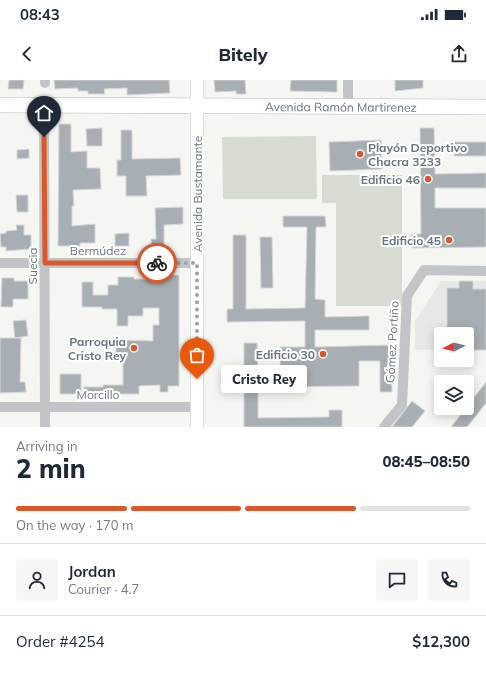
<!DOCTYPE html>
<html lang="en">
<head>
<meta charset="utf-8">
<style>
  :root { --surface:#fff; --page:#f6f6f7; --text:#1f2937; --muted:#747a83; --line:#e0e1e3; --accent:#dc582c }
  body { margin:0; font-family:Mulish,sans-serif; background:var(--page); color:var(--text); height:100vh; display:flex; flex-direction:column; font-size:15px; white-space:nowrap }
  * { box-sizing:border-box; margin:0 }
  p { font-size:13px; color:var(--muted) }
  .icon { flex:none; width:22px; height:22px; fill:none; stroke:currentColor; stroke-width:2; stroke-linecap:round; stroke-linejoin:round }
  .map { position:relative; height:347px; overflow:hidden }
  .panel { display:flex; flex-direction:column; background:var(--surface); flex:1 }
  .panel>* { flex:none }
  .needle { width:26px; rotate:263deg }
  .tools { position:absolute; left:434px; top:247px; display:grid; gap:8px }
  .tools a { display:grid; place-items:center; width:40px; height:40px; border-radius:4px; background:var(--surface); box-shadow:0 2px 10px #0003; font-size:20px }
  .pin { position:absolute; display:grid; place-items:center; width:34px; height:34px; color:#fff; margin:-41px -17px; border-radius:50% 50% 50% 0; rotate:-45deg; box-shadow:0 0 4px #0007 }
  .pin .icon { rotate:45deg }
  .courier { position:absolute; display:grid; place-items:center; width:40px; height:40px; margin:-20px; border:3px solid #dc582c; border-radius:50%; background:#fff; color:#222; box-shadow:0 1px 5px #0007 }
  .bubble { position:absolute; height:28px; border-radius:4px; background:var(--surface); box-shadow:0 2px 10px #0003; font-size:13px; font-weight:800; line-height:28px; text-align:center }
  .summary em { font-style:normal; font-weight:800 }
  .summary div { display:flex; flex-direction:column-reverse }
  .summary { display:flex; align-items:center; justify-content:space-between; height:68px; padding:0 16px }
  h1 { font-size:26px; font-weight:800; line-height:30px }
  .bar { display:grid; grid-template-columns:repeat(4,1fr); gap:6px 4px; align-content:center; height:48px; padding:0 16px }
  .bar i { height:5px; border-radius:3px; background:var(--line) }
  .bar .selected { background:var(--accent) }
  .bar p { grid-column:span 4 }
  .line { display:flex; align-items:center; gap:10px; padding:0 16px; border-top:1px solid var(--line) }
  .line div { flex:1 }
  .round { display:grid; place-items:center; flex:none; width:42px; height:42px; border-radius:4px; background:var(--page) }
  .status { display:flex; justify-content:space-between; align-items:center; height:28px; padding:0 20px; background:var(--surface); direction:ltr }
  .status svg { height:11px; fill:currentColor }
  header { display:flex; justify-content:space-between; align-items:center; height:52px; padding:0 16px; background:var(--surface); font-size:18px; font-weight:800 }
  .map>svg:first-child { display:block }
  .built { fill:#e6e7e6 }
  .green { fill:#d7dcd3 }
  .building { fill:#a8afb4; stroke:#d7d7d5 }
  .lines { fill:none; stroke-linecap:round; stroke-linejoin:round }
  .secondary-casing { stroke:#b4b8bc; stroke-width:14 }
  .primary-casing { stroke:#b4b8bc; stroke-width:16 }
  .minor { stroke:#c1c5c8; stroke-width:10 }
  .secondary { stroke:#fff; stroke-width:13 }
  .primary { stroke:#fff; stroke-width:15 }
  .done { stroke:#98a2a9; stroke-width:4; stroke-dasharray:0 7.2 }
  .route { stroke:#dc582c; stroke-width:5 }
  .poi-dot { fill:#dc582c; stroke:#fff; stroke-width:1.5 }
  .labels { text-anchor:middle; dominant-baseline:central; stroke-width:4; stroke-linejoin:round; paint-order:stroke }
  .street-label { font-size:12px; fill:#667582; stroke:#fff }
  .poi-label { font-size:12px; font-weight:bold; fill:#667582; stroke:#fff; text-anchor:end }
</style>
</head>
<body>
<div class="status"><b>08:43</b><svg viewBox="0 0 49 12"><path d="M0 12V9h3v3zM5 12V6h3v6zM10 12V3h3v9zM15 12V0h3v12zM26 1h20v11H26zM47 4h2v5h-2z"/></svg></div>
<header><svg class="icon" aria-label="back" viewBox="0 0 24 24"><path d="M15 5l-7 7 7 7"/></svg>Bitely<svg class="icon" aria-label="share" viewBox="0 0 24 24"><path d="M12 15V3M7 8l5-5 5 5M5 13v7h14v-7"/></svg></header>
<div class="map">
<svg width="486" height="347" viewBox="0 0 486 347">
  <rect width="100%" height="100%" fill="#f5f6f2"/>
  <!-- built -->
  <path class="built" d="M441,201h45v69h-19v-16h-26v16h-26v-29z"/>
  <!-- green -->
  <path class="green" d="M316,56l1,63h-94l-1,-62z
    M322,95h80v131h-66v-103h-14z"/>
  <!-- building -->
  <path class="building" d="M9,0h15l-1,9h-15z
    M54,0h115l1,13 -43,2v-7l-23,1 1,5h-17v-3h-10v-3l-23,1z
    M214,0h31l1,14h-10v-3l-21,1z
    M291,0h46v12l-47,-1z
    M395,0h28v8l-28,3z
    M59,44h12v28l16,-1v17h13l1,21 -28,1 1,16h-2v20l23,-2v19h-15v3h-22z
    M102,48v18h-15l-1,-17z
    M420,48h14l1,46 51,-1v15h-51v20h51v39l-74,1 -1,-14h10z
    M121,50h11v29l48,-1 1,17 -35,1 1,20h-21v-20h-9v-16h4z
    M381,60l1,29 -52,2 -1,-29z
    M454,62h32v14h-32z
    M29,69v9l-12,1v-9z
    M16,115h12v17h-11z
    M183,127v17l-19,1v31h-12l-1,-17h5l-1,-31z
    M283,136h42l1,11h-10l-1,72 10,1v17l44,-1v14h-54v17l76,-2 1,47h-12v-31h-21v25l-101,1v31l71,-1v-7h13v17h-98v-84h13l1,29h22v-25h25v-26l-78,1v-13h6v-74h13v74l59,-1 2,-81h-24z
    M16,145h8v10h7v14l-25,2v-4h-5l-1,-13 6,-1v-2l11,-1z
    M129,153v13h-14v-12z
    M260,157h12l1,51h-12z
    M163,195h16v111h-11v6h-8v-7l-21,1v8h-55v-7h19v-2h20v-29h-7v-16l37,1v-16h6v-17h-16v8h-15v10h-11v-17h-15v-2h-20v-25h11v13h15v-10h10v-8h16v2h29z
    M2,198h12v3h14v18h-15v8h-12z
    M459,201h14v8h13v61h-13v-20h-26v-42h12z
    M26,240l2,16 -13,2 -2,-17z
    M0,258h21l-1,44h5l1,10 -26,1z
    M60,294h21v20h-21z
    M486,302v21l-19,24h-16z
    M412,321l13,10 -13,16h-20z"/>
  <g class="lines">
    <defs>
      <path id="secondary" d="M197,0v347"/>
      <g id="primary">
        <path id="s1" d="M0,25l486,2"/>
      </g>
    </defs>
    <!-- secondary casing -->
    <use href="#secondary" class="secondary-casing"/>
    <!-- primary casing -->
    <use href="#primary" class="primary-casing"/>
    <!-- minor -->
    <path class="minor" d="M45,3v-3
      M44,26l1,321
      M348,26v-26
      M0,183h197
      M0,327h197
      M384,347l18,-22 5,-109 17,-26 62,1"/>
    <!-- secondary -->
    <use href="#secondary" class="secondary"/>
    <!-- primary -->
    <use href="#primary" class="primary"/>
  </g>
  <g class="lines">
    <!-- done -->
    <path class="done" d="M157,183h40v116"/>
    <!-- route -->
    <path class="route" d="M44,57l1,126h112"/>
  </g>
  <!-- markers -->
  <g class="poi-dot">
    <circle cx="360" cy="74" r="4"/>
    <circle cx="428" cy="99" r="4"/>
    <circle cx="449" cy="160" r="4"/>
    <circle cx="134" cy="268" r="4"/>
    <circle cx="323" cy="274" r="4"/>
  </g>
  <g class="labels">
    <!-- street labels -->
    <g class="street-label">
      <text stroke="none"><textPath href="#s1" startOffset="341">Avenida Ramón Martirenez</textPath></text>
      <text transform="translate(197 114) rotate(-90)">Avenida Bustamante</text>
      <text x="98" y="170">Bermúdez</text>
      <text transform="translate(32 186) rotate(-90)">Suecia</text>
      <text transform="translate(392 262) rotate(-87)">Gómez Portiño</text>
      <text x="98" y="314">Morcillo</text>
    </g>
    <!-- poi labels -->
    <g class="poi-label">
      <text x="368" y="67" text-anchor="start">Playón Deportivo<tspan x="368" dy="14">Chacra 3233</tspan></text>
      <text x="420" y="99">Edificio 46</text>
      <text x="441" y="160">Edificio 45</text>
      <text x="126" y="261">Parroquia<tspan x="126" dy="14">Cristo Rey</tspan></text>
      <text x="315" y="274">Edificio 30</text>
    </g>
  </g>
</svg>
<div class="tools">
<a><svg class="needle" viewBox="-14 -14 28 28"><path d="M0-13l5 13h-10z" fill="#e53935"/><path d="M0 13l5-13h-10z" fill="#747a83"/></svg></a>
<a><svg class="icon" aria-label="layers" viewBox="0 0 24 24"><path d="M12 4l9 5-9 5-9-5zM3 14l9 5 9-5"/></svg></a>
</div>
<div class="pin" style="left:197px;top:299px;background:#ea580c"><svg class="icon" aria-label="bag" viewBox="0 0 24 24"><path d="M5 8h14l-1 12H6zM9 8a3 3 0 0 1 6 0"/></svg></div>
<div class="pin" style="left:44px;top:57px;background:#1f2937"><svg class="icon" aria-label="home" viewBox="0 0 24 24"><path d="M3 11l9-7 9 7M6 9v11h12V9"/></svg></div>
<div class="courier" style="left:157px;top:183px"><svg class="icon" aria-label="bike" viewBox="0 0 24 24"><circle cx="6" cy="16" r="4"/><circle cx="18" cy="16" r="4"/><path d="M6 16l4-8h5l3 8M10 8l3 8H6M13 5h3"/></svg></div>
<div class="bubble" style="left:221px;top:285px;width:86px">Cristo Rey</div>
</div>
<section class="panel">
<div class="summary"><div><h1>2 min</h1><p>Arriving in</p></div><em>08:45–08:50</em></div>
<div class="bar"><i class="selected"></i><i class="selected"></i><i class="selected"></i><i></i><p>On the way · 170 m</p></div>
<div class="line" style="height:72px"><a class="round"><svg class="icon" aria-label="person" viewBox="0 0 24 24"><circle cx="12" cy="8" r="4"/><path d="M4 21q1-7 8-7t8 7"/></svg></a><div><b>Jordan</b><p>Courier · 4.7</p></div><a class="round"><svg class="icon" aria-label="chat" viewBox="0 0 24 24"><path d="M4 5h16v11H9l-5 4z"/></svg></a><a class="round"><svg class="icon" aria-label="phone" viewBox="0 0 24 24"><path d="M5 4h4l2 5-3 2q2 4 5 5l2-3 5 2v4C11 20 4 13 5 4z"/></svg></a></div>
<div class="line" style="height:52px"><div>Order #4254</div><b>$12,300</b></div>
</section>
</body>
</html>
